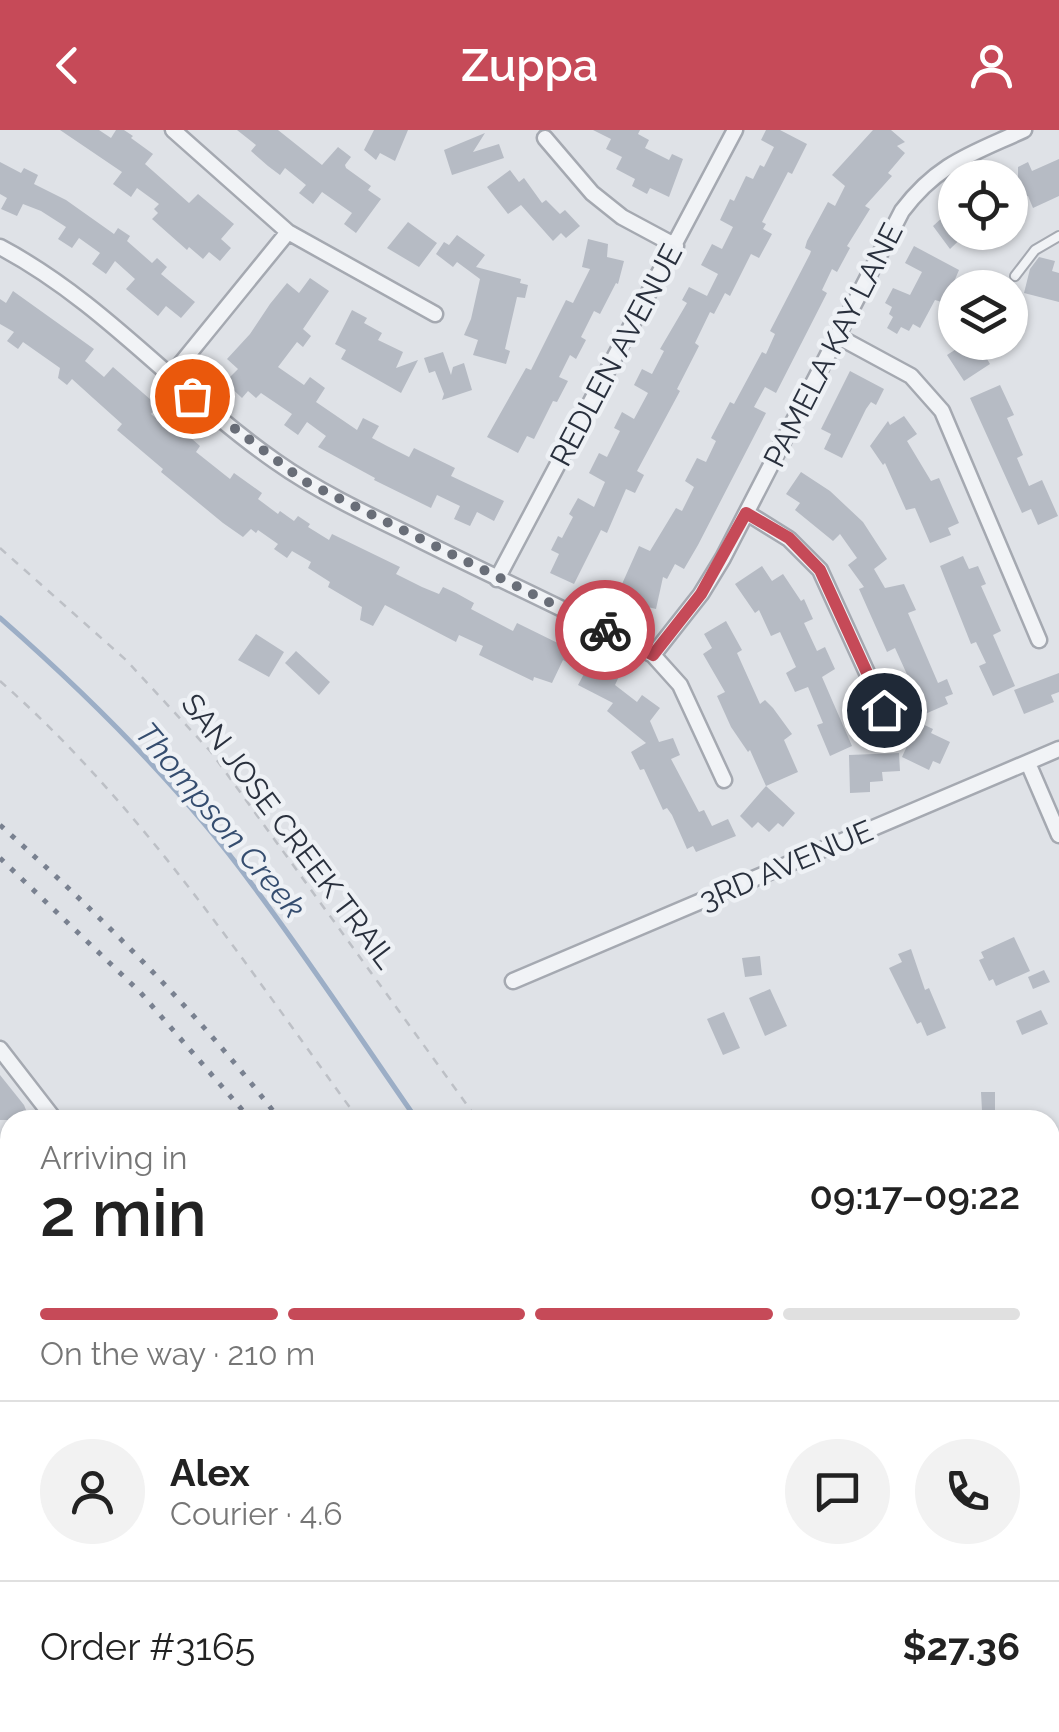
<!DOCTYPE html>
<html lang="en">
<head>
<meta charset="utf-8">
<style>
  :root { --surface:#fff; --page:#f2f2f2; --text:#222; --muted:#767676; --line:#e0e0e0; --accent:#c64a58 }
  body { margin:0; font-family:Raleway,sans-serif; background:var(--page); color:var(--text); height:100vh; display:flex; flex-direction:column; font-size:38px; white-space:nowrap }
  * { box-sizing:border-box; margin:0 }
  p { font-size:32px; color:var(--muted) }
  .icon { flex:none; width:55px; height:55px; fill:none; stroke:currentColor; stroke-width:2; stroke-linecap:round; stroke-linejoin:round }
  .map { position:relative; flex:1; overflow:hidden }
  .panel { position:absolute; left:0px; top:980px; width:1060px; height:622px; display:flex; flex-direction:column; background:var(--surface); border-radius:30px 30px 0 0; box-shadow:0 2px 8px #0004 }
  .panel>* { flex:none }
  .buttons { position:absolute; left:938px; top:30px; display:grid; gap:20px }
  .buttons a { display:grid; place-items:center; width:90px; height:90px; border-radius:50%; background:var(--surface); box-shadow:0 2px 8px #0004; font-size:50px }
  .pin { position:absolute; display:grid; place-items:center; width:85px; height:85px; color:#fff; margin:-42px; border:5px solid #fff; border-radius:50%; box-shadow:0 2px 10px #0007 }
  .courier { position:absolute; display:grid; place-items:center; width:100px; height:100px; margin:-50px; border:8px solid #c64a58; border-radius:50%; background:#fff; color:#222; box-shadow:0 2px 12px #0007 }
  .overview em { font-style:normal; font-weight:600 }
  .overview div { display:flex; flex-direction:column-reverse }
  .overview { display:flex; align-items:center; justify-content:space-between; height:170px; padding:0 40px }
  h1 { font-size:65px; font-weight:600; line-height:75px }
  .bar { display:grid; grid-template-columns:repeat(4,1fr); gap:15px 10px; align-content:center; height:120px; padding:0 40px }
  .bar i { height:12px; border-radius:8px; background:var(--line) }
  .bar .selected { background:var(--accent) }
  .bar p { grid-column:span 4 }
  .line { display:flex; align-items:center; gap:25px; padding:0 40px; border-top:2px solid var(--line) }
  .line div { flex:1 }
  .round { display:grid; place-items:center; flex:none; width:105px; height:105px; border-radius:52px; background:var(--page) }
  header { display:flex; justify-content:space-between; align-items:center; height:130px; padding:0 40px; background:var(--accent); color:#fff; font-size:45px; font-weight:600 }
  .map>svg:first-child { display:block }
  .lines { fill:none; stroke-linecap:round; stroke-linejoin:round }
  .stream { stroke:#9caec6; stroke-width:5 }
  .building { fill:#b6bbc4 }
  .lane-casing { stroke:#a5a9b1; stroke-width:12 }
  .street-casing { stroke:#a5a9b1; stroke-width:19 }
  .highway-casing { stroke:#878f9d; stroke-width:30 }
  .path { stroke:#bdc0c6; stroke-width:2.5; stroke-dasharray:8 8; stroke-linecap:butt }
  .lane { stroke:#f1f3f6; stroke-width:8 }
  .street { stroke:#f1f3f6; stroke-width:14 }
  .highway { stroke:#fff; stroke-width:25 }
  .rail { stroke:#798190; stroke-width:5; stroke-dasharray:5 10; stroke-linecap:butt }
  .done { stroke:#696e78; stroke-width:10; stroke-dasharray:0 18 }
  .route { stroke:#c64a58; stroke-width:12 }
  .labels { text-anchor:middle; dominant-baseline:central; stroke-width:9; stroke-linejoin:round; paint-order:stroke }
  .street-label { font-size:30px; fill:#29303d; stroke:#eef1f5 }
  .water-label { font-size:32px; font-style:italic; fill:#354d6f; stroke:#eef1f5 }
</style>
</head>
<body>
<header><svg class="icon" aria-label="back" viewBox="0 0 24 24"><path d="M15 5l-7 7 7 7"/></svg>Zuppa<svg class="icon" aria-label="person" viewBox="0 0 24 24"><circle cx="12" cy="8" r="4"/><path d="M4 21q1-7 8-7t8 7"/></svg></header>
<div class="map">
<svg width="1059" height="1602" viewBox="0 0 1059 1602">
  <rect width="100%" height="100%" fill="#dfe2e7"/>
  <g class="lines">
    <!-- stream -->
    <path class="stream" d="M0,488c91,80 179,167 251,265 58,77 111,158 166,237
      M849,1592l7,10"/>
  </g>
  <!-- building -->
  <path class="building" d="M60,0h39l12,8 5,-8h8l9,6 -2,2 22,16 -8,10 44,39 9,-9 36,30 -13,15 10,9 -11,13 -11,-9 -6,7 -14,-12 -2,3 -35,-31 6,-6 -4,-4 5,-5 -22,-16 -6,9 -18,-13 9,-12z
    M237,0h41l44,35 16,-18 13,10 -6,8 1,3 25,18 -3,4 13,9 -25,34 -12,-9 8,-11 -30,-21 -9,12 -14,-11 7,-8 -21,-17 -5,7 -12,-9 -17,-15 5,-6z
    M374,0h34l-13,31 -15,-8 -4,7 -12,-10z
    M593,0h47l-2,4 11,6 -4,8 24,12 3,-6 11,5 -14,38 -19,-9 -3,6 -15,-8 3,-7 -19,-10 6,-12 -16,-8 5,-10z
    M766,0h14l27,14 -15,30 -4,-2 -26,50 4,2 -3,5 9,5 -13,24 -8,-4 -21,42 -5,-3 -11,21 -4,-2 -15,31 4,3 -22,43 3,2 -43,80 7,4 -9,18 -9,-4 -19,44 -6,-3 -27,54 -24,-11 9,-19 -8,-4 7,-14 4,2 11,-21 -4,-3 9,-16 16,9 11,-25 -16,-9 10,-20 8,4 13,-26 -6,-3 8,-16 12,7 14,-26 -14,-8 8,-16 10,5 12,-23 -4,-2 27,-46 -5,-3 7,-13 18,9 11,-22 -17,-9 11,-21 10,5 11,-22 -13,-7 10,-21 4,2 12,-25 7,3 7,-14 4,2 10,-20 -13,-7z
    M873,0h18l14,12 -8,4 8,7 -17,20 4,3 -27,30 5,3 -23,37 3,2 -13,24 -5,-3 -10,21 5,3 -51,100 -11,-6 -11,20 12,6 -68,132 -14,24 -9,-5 -8,15 -4,-2 -7,32 -46,-11 4,-16 8,2 17,-38 11,5 26,-43 6,3 12,-24 -9,-6 12,-23 9,4 10,-21 -5,-3 19,-36 4,2 28,-52 4,2 9,-20 -5,-3 40,-77 1,-3 -6,-3 2,-7 21,-39 7,4 10,-20 -13,-11z
    M485,3l-12,19 26,-8 5,14 -52,17 -8,-25z
    M1059,29v37l-26,12 -5,-12 -10,4v-33l10,-5 4,9z
    M0,32l21,11 3,-5 14,7 -4,9 32,16 48,34 4,-6 12,8 -3,5 25,22 5,-5 10,9 -6,7 34,28 -14,16 -15,-12 -8,10 -32,-27 9,-10 -20,-18 -9,13 -14,-10 8,-11 -21,-15 -7,10 -14,-9 8,-12 -25,-16 -18,-7 -6,12 -16,-7 6,-11 -7,-4z
    M510,40l9,12 5,-4 18,25 4,-3 14,14 5,-4 15,16 -14,12 -5,-5 -8,8 -32,-36 -13,9 -21,-27z
    M955,67v35h13l-18,17 -17,-23 10,-9 -4,-5z
    M408,92l29,21 -18,24 -32,-19z
    M457,105l28,20 -9,12 45,12 -1,4 8,2 -3,13 -8,-1 -12,52 5,2 -4,13 -33,-9 5,-15 -14,-5 7,-16 9,-40 -23,-17 -4,5 -17,-13 8,-12 5,3z
    M588,109l20,5 -1,13 17,4 -6,23 -2,-1 -16,31 -6,-3 -13,26 5,3 -10,19 -6,-4 -11,22 9,4 -11,21 -4,-1 -19,38 -7,-3 -9,17 -31,-16 39,-69 5,2 35,-70 7,3 17,-34 -8,-2z
    M914,116l45,24 -14,33 -10,-3 -15,28 -7,-4 -4,7 -8,-4 -4,7 -10,-6 6,-11 -4,-3 3,-7 -7,-4 8,-15 17,7 12,-23 -17,-9z
    M1039,127l16,4 -3,10 7,2v29l-35,-9 6,-24z
    M310,148l19,13 -26,38 8,7 -8,11 -6,-5 -19,25 26,18 6,-8 15,11 -9,14 41,28 6,-12 16,8 -7,12 15,8 22,11 5,-9 41,20 -4,8 53,25 -10,20 -17,-9 -7,14 -16,-7 6,-13 -23,-11 -6,13 -57,-28 1,-2 -57,-31 8,-11 -19,-14 -9,13 -14,-10 8,-11 -31,-21 -5,5 -8,-7 -6,7 -17,-16 13,-13 -11,-10 23,-25 20,-30 17,-21 12,10z
    M13,161l81,58 -9,12 19,16 9,-10 45,39 -7,8 19,16 5,-6 25,22 -4,6 34,27 4,-6 28,20 -4,6 20,15 2,-3 14,10 4,-5 12,8 -2,3 21,13 3,-6 68,33 -4,7 26,13 17,7 4,-7 13,6 18,10 -3,6 42,22 4,-8 57,28 2,-4 46,23 -7,15 22,17 5,-7 18,13 -10,13 9,21 14,-4 7,17 -9,4 28,53 5,-2 8,16 16,-7 8,17 -40,16 -3,-6 -6,3 -15,-34 -5,-7 -4,2 -19,-41 -4,1 -9,-18 15,-9 -39,-32 6,-8 -35,-18 7,-13 -22,-12 -11,23 -18,-6 -1,4 -54,-26 4,-9 -24,-11 -3,7 -71,-37 -12,21 -13,-6 2,-13 -34,-20 2,-5 -22,-14 3,-6 -19,-11 -5,7 -13,-9 4,-5 -20,-14 -2,3 -5,-4 -8,8 -20,-14 -62,-51 2,-3 -46,-39 5,-6 -29,-26 -21,-19 -5,6 -9,-7 2,-10 -37,-26 -5,7 -11,-8 7,-9 -14,-8v-25l6,4z
    M352,180l15,8 -3,5 18,10 -4,7 25,12 -7,16 22,-8 -17,33 -60,-34 5,-9 -11,-6z
    M967,212h10l13,22 -26,17 -17,-26z
    M443,222l8,23 2,-8 11,-4 8,27 -30,10 2,-6 -9,-23 -6,2 -5,-15z
    M850,241l34,18 -8,16 -5,-3 -5,7 -24,49 -18,-9 7,-15 -10,-5z
    M1000,255l14,30 -7,3 16,37 -6,3 12,28 13,-6 16,36 -20,9 -7,-16 -9,4 -52,-115z
    M904,286l13,18 -10,7 24,40 8,-3 20,45 -11,5 3,7 -21,8 -15,-35 -9,2 -21,-47 -2,2 -13,-19 18,-25 2,4z
    M801,342l29,19 33,31 24,37 -13,10 11,19 19,-4 12,26 -8,3 30,70 9,-4 6,15 -8,3 3,7 -23,10 -30,-66 -8,4 -28,-63 5,-2 -16,-22 9,-7 -17,-24 -7,7 -38,-31 5,-7 -14,-9z
    M963,426l6,13 9,-3 8,18 -5,2 20,45 -8,4 22,51 -22,10 -14,-30 7,-3 -10,-21 -5,2 -31,-78z
    M762,436l10,15 11,-7 18,27 3,-2 9,20 -9,4 13,28 8,-4 10,22 -13,8 30,69 -22,10 -13,-31 6,-2 -15,-36 -13,5 -9,-19 10,-6 -16,-35 -9,4 -12,-26 -4,3 -20,-29z
    M726,491l16,29 -5,3 23,51 5,-4 8,8 19,26 -8,6 14,32 -32,14 -16,-36 -2,2 -17,-25 -14,-31 8,-4 -22,-38 9,-6 -8,-14z
    M256,504l28,18 -15,25 -31,-17z
    M296,521l34,31 -11,13 -34,-32z
    M1059,543v19l-8,3 3,7 -30,12 -10,-24z
    M918,592l15,7 -2,4 19,9 -10,22 -7,-3 -4,9 -27,-13z
    M899,623l1,18 -18,1 1,9 -13,1v10l-20,1 -1,-38z
    M766,656l29,27 -12,14 -5,-4 -9,9 -11,-10 -6,6 -12,-12z
    M1014,807l16,34 -34,15 -3,-7 -4,2 -10,-21 5,-2 -3,-6z
    M911,819l14,41 4,-2 17,40 -19,8 -6,-14 -4,2 -28,-56 13,-6 -4,-8z
    M760,826l2,19 -17,2 -3,-19z
    M1044,840l6,12 -17,7 -5,-12z
    M770,859l17,37 -22,10 -16,-38z
    M1041,880l7,14 -26,11 -6,-14z
    M724,882l16,36 -17,7 -16,-36z
    M0,945l24,30 6,15h-30z
    M981,962h14v18l-13,1z"/>
  <g class="lines">
    <defs>
      <path id="lane" d="M1015,146l20,-26 24,-14"/>
      <path id="street" d="M173,0l115,102 147,82
        M545,8l47,55 30,24 54,29
        M0,117c104,55 179,147 275,214 41,29 87,51 133,73 81,41 165,78 245,121l27,30 44,95
        M839,207l72,39 31,35 97,229
        M170,247l118,-145
        M747,383l42,26 31,31 64,140
        M497,449l238,-449
        M653,525l48,-61 22,-36 179,-347c36,-48 70,-57 122,-81
        M1028,633l31,72
        M513,851l546,-232
        M0,919l55,71
        M0,1106l10,-8
        M0,1252l10,-8
        M0,1395l10,-7
        M507,1592l7,10
        M961,1592l7,10
        M404,1602l7,-10"/>
      <path id="highway" d="M0,1549l10,9
        M0,1592l11,10
        M46,1592l10,10"/>
    </defs>
    <!-- lane casing -->
    <use href="#lane" class="lane-casing"/>
    <!-- street casing -->
    <use href="#street" class="street-casing"/>
    <!-- highway casing -->
    <use href="#highway" class="highway-casing"/>
    <!-- path -->
    <path class="path" d="M0,418l126,112 85,92 267,368
      M0,551c142,125 248,287 359,439
      M801,1592l7,10
      M895,1592l7,10"/>
    <!-- lane -->
    <use href="#lane" class="lane"/>
    <!-- street -->
    <use href="#street" class="street"/>
    <!-- highway -->
    <use href="#highway" class="highway"/>
    <!-- rail -->
    <path class="rail" d="M0,695c101,91 198,187 280,295
      M0,728l140,134 111,128
      M718,1592l7,10"/>
  </g>
  <g class="lines">
    <!-- done -->
    <path class="done" d="M192,266l112,85 301,149"/>
    <!-- route -->
    <path class="route" d="M605,500l48,25 48,-61 45,-81 43,25 31,32 64,140"/>
  </g>
  <g class="labels">
    <!-- street labels -->
    <g class="street-label">
      <text transform="translate(833 215) rotate(-63)">PAMELA KAY LANE</text>
      <text transform="translate(616 225) rotate(-62)">REDLEN AVENUE</text>
      <text transform="translate(289 701) rotate(53)">SAN JOSE CREEK TRAIL</text>
      <text transform="translate(786 735) rotate(-23)">3RD AVENUE</text>
    </g>
    <!-- water labels -->
    <g class="water-label">
      <text transform="translate(221 690) rotate(50)">Thompson Creek</text>
    </g>
  </g>
</svg>
<div class="buttons">
<a><svg class="icon" aria-label="locate" viewBox="0 0 24 24"><circle cx="12" cy="12" r="6"/><path d="M12 2v4M12 18v4M2 12h4M18 12h4"/></svg></a>
<a><svg class="icon" aria-label="layers" viewBox="0 0 24 24"><path d="M12 4l9 5-9 5-9-5zM3 14l9 5 9-5"/></svg></a>
</div>
<div class="pin" style="left:192px;top:266px;background:#ea580c"><svg class="icon" aria-label="bag" viewBox="0 0 24 24"><path d="M5 8h14l-1 12H6zM9 8a3 3 0 0 1 6 0"/></svg></div>
<div class="pin" style="left:884px;top:580px;background:#1f2937"><svg class="icon" aria-label="home" viewBox="0 0 24 24"><path d="M3 11l9-7 9 7M6 9v11h12V9"/></svg></div>
<div class="courier" style="left:605px;top:500px"><svg class="icon" aria-label="bike" viewBox="0 0 24 24"><circle cx="6" cy="16" r="4"/><circle cx="18" cy="16" r="4"/><path d="M6 16l4-8h5l3 8M10 8l3 8H6M13 5h3"/></svg></div>
<section class="panel">
<div class="overview"><div><h1>2 min</h1><p>Arriving in</p></div><em>09:17–09:22</em></div>
<div class="bar"><i class="selected"></i><i class="selected"></i><i class="selected"></i><i></i><p>On the way · 210 m</p></div>
<div class="line" style="height:180px"><a class="round"><svg class="icon" aria-label="person" viewBox="0 0 24 24"><circle cx="12" cy="8" r="4"/><path d="M4 21q1-7 8-7t8 7"/></svg></a><div><b>Alex</b><p>Courier · 4.6</p></div><a class="round"><svg class="icon" aria-label="chat" viewBox="0 0 24 24"><path d="M4 5h16v11H9l-5 4z"/></svg></a><a class="round"><svg class="icon" aria-label="phone" viewBox="0 0 24 24"><path d="M5 4h4l2 5-3 2q2 4 5 5l2-3 5 2v4C11 20 4 13 5 4z"/></svg></a></div>
<div class="line" style="height:130px"><div>Order #3165</div><b>$27.36</b></div>
</section>
</div>
</body>
</html>
